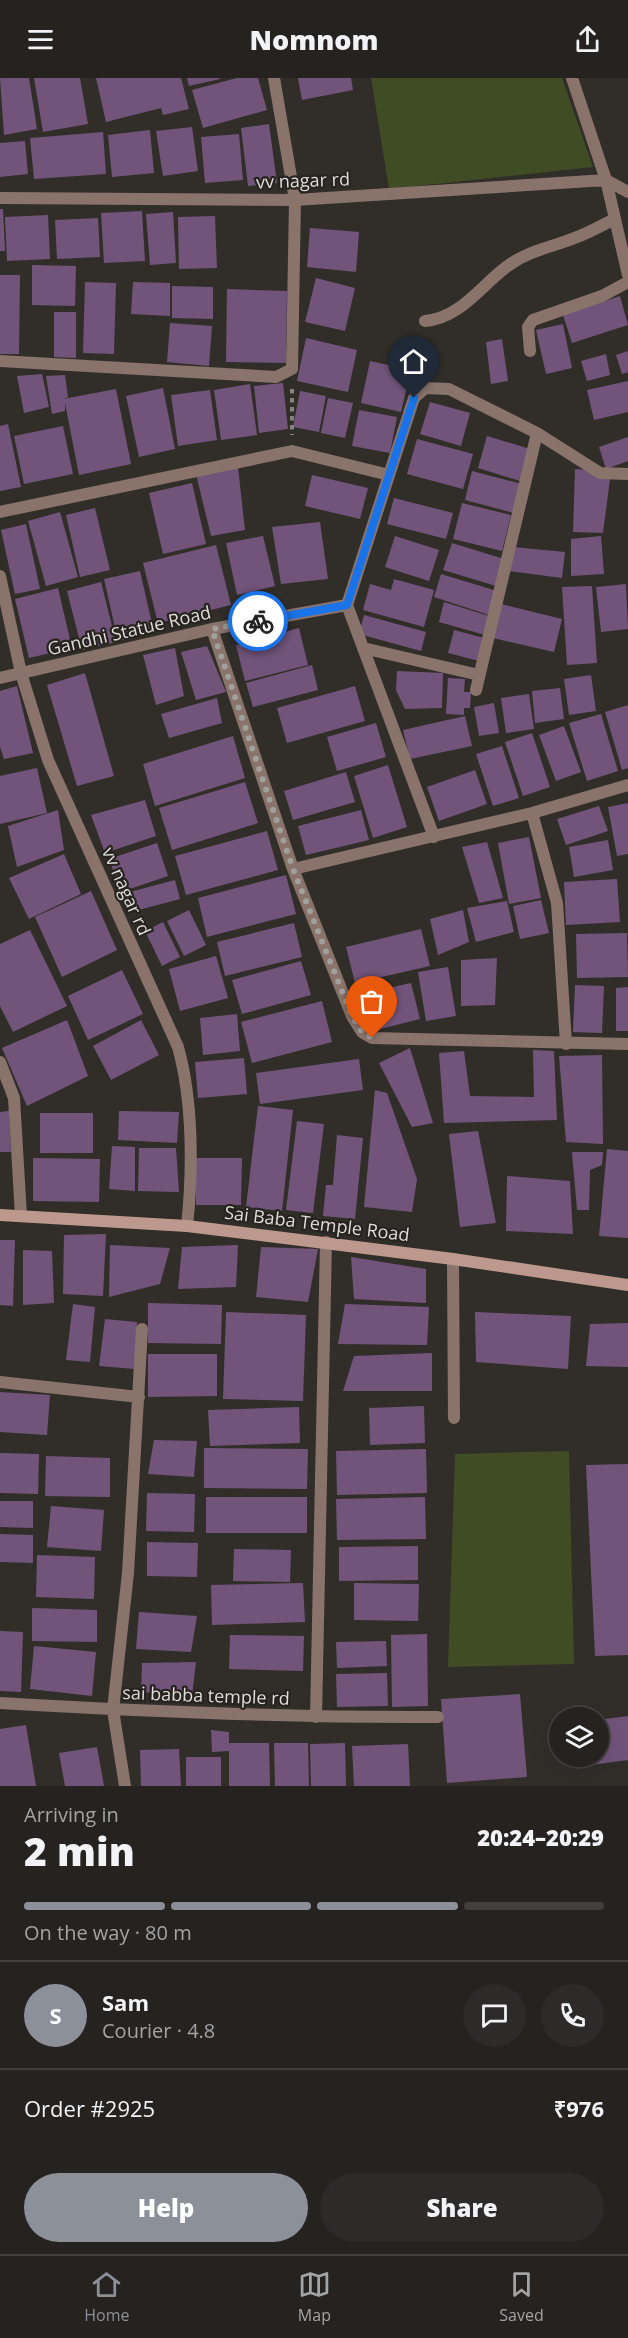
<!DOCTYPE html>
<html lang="en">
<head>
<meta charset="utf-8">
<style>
  :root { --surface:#252220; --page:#2d2a29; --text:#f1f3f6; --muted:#a3a4a5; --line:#423f3e; --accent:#8c9099 }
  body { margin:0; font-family:"Open Sans",sans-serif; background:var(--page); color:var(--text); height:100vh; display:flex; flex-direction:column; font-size:22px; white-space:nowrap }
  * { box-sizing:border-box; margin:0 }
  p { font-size:20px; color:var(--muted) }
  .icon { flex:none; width:33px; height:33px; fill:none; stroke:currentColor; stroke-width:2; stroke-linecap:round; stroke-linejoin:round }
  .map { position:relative; height:1708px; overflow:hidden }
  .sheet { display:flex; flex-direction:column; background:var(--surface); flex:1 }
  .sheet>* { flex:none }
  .tools { position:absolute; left:549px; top:1629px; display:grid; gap:12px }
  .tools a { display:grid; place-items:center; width:60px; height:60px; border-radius:50%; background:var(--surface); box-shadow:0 6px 24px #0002,0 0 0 2px var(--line); font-size:30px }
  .pin { position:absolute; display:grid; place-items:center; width:51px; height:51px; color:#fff; margin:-62px -26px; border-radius:50% 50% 50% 0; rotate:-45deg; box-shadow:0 0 6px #0007 }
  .pin .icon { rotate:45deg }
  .courier { position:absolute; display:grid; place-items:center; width:60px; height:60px; margin:-30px; border:4px solid #1a73e8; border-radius:50%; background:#fff; color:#222; box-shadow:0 2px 8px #0007 }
  .overview em { font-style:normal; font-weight:800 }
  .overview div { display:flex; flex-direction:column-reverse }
  .overview { display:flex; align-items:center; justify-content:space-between; height:102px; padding:0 24px }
  h1 { font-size:39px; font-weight:800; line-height:45px }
  .bar { display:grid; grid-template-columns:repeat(4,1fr); gap:9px 6px; align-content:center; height:72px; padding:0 24px }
  .bar i { height:8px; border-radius:4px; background:var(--line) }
  .bar .selected { background:var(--accent) }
  .bar p { grid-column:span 4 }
  .line { display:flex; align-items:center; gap:15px; padding:0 24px; border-top:2px solid var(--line) }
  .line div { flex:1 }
  .round { display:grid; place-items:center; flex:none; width:63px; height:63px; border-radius:32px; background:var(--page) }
  .button { display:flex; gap:12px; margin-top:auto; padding:12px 24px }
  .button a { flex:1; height:69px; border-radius:36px; background:var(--accent); color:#fff; font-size:24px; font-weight:800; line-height:69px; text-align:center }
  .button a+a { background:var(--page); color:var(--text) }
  header { display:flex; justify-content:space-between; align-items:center; height:78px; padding:0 24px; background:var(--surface); font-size:27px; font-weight:800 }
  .tab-bar { display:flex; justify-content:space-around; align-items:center; height:84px; border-top:2px solid var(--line); background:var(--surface); font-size:16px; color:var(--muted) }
  .tab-bar a { display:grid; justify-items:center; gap:3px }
  .tab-bar .selected { color:var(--accent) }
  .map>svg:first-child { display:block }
  .green { fill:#3f4c24 }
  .building { fill:#72547a }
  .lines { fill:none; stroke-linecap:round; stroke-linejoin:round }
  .path { stroke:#85827f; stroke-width:4; stroke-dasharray:4.5 4.5; stroke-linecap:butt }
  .lane { stroke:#89736b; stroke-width:12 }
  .street { stroke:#89736b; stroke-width:12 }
  .secondary { stroke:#bd998d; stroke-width:12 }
  .done { stroke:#a2a09d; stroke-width:6; stroke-dasharray:0 10.8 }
  .route { stroke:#1a73e8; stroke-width:8 }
  .labels { text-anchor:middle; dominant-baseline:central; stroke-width:4.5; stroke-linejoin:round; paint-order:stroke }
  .street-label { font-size:18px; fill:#dfdddb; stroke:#272420 }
</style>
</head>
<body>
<header><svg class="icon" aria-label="menu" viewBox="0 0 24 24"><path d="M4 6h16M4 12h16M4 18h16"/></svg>Nomnom<svg class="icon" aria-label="share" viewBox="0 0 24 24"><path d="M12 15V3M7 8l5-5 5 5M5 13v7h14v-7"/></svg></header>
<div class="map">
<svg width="628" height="1708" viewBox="0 0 628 1708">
  <rect width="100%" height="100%" fill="#312e2a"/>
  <!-- green -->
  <path class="green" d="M371,0h191l31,89 -204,22z
    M569,1373l5,213 -126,3 7,-213z"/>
  <!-- building -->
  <path class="building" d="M0,0h29l8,51 -33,6z
    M34,0h46l8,46 -45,8z
    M96,0h85l8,31 -26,6 -2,-7 -55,14z
    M187,0h33v1l-31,7z
    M237,0h21l9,32 -64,18 -11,-38z
    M298,0h53l2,12 -51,10z
    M269,46l8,59 -29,3 -7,-58z
    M192,49l6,44 -35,5 -7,-45z
    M150,52l4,43 -42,4 -4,-42z
    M103,54l3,42 -72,5 -4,-41z
    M239,56l4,46 -38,3 -4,-46z
    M25,63l3,33 -28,3v-34z
    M0,131h3l2,42h-5z
    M142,133l3,50 -41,2 -3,-50z
    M173,134l3,51 -26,2 -4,-51z
    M48,137l2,44 -43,2 -2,-44z
    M215,138l2,52 -38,1 -1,-52z
    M98,140l2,39 -43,2 -2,-39z
    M310,150l49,4 -3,40 -49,-5z
    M32,187l44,1 -1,40 -43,-1z
    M0,197h20l-1,79h-19z
    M316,200l39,10 -10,43 -40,-9z
    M85,204l31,1 -2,71 -31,-1z
    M133,204l37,1v33l-39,-2z
    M172,208l41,1v32l-41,-1z
    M227,211l60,2 -1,72 -60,-1z
    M620,218l8,29 -56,18 -9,-28z
    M54,234h22v46l-22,-1z
    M170,245l42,3 -3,40 -42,-4z
    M563,246l9,44 -26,6 -10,-44z
    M306,260l51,12 -9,42 -51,-11z
    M502,261l6,42 -17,3 -5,-42z
    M628,273v21l-6,2 -6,-19z
    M606,276l4,21 -23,6 -6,-20z
    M370,283l41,9 -10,42 -40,-9z
    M42,296l7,33 -25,6 -7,-37z
    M65,297l3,22 -5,2 53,-10 15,75 -52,11 -14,-72v8l-13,3 -6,-38z
    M628,303v31l-34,8 -7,-30z
    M283,305l5,46 -29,4 -5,-47z
    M250,306l7,51 -36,5 -7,-50z
    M163,310l12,61 -36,8 -13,-61z
    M210,312l7,50 -39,6 -7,-51z
    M300,313l26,5 -7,36 -26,-5z
    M328,320l25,5 -8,35 -24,-5z
    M430,324l40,11 -9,33 -41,-12z
    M359,332l38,7 -7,36 -38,-7z
    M8,346l13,63 -21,4v-65z
    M63,348l10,48 -49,10 -10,-48z
    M487,358l43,13 -10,32 -42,-13z
    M628,359v24l-22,8 -7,-22z
    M417,361l56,15 -10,35 -56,-15z
    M238,389l7,63 -34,6 -15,-62z
    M575,391l14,1 21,9 -7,54 -30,-1z
    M472,393l50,13 -8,29 -49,-13z
    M312,397l56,13 -8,31 -55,-13z
    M192,405l14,61 -43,10 -14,-61z
    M394,420l59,15 -7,26 -59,-15z
    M462,425l49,12 -9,36 -49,-12z
    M95,430l15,62 -30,7 -14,-62z
    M60,434l18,65 -32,9 -18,-65z
    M320,444l8,57 -47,5 -9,-57z
    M26,446l14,65 -25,5 -14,-64z
    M263,458l12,50 -38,9 -11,-52z
    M395,458l44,14 -10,31 -44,-14z
    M601,458l3,38 -33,2v-37z
    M452,465l52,16 -8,27 -53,-16z
    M216,467l15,60 -73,18 -15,-60z
    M513,469l52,5 -3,26 -53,-7z
    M140,493l14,61 -36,9 -14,-62z
    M441,496l56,17 -8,24 -55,-18z
    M394,501l40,11 -10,37 -61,-17 7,-26 21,6z
    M101,504l15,60 -34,8 -15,-59z
    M626,506l2,45 -27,3 -5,-45z
    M592,508l5,77 -30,2 -5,-78z
    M58,510l14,60 -43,10 -14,-59z
    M444,524l45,14 -4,19 -46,-13z
    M501,526l61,15 -8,33 -61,-14z
    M364,537l62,17 -5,19 -62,-17z
    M299,550l9,37 -63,16 -9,-36z
    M454,552l30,8 -5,23 -31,-8z
    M207,568l19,46 -30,8 -15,-48z
    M175,570l9,48 -28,9 -13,-50z
    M312,587l6,25 -65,17 -7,-24z
    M397,593l46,2 -1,35 -37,1 -9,-19z
    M85,595l29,103 -37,10 -30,-101z
    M591,597l5,36 -27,4 -5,-36z
    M448,600l17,1 -1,13h7l-1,16h-6v7l-18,-1z
    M17,608l16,67 -29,6 -4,-12v-56z
    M355,608l10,35 -78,22 -10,-35z
    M560,610l4,31 -29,4 -3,-32z
    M529,616l5,35 -28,4 -5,-35z
    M217,620l5,25 -53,15 -8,-24z
    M494,625l5,30 -20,3 -5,-29z
    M628,627v63l-6,2 -17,-58z
    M601,636l17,57 -31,10 -18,-58z
    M465,638l7,30 -62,13 -7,-29z
    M376,645l10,34 -49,14 -10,-34z
    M564,648l17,46 -25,9 -17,-46z
    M532,655l18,54 -27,9 -18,-54z
    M233,658l12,42 -90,28 -12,-42z
    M502,668l17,52 -26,8 -17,-52z
    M388,687l19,62 -34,11 -19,-62z
    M37,690l10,45 -47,11v-48z
    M475,692l12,34 -48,17 -12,-34z
    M346,694l9,30 -62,18 -9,-29z
    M245,704l13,41 -86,27 -13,-42z
    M145,722l11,36 -51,17 -14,-38z
    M628,725v51l-11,2 -9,-49z
    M599,728l9,25 -42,14 -9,-26z
    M58,732l6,40 -47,17 -9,-41z
    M361,732l8,30 -63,15 -8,-29z
    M267,753l11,39 -92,25 -11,-39z
    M529,759l12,61 -32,6 -11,-61z
    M608,762l5,30 -39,7 -5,-30z
    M487,764l16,56 -24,5 -17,-56z
    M157,765l11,33 -47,16 -12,-33z
    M64,776l17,40 -52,25 -20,-41z
    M286,797l10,39 -89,23 -9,-39z
    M617,801l3,43 -54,3 -2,-43z
    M175,802l5,19 -49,13 -5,-19z
    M91,813l26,59 -55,27 -27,-60z
    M541,822l8,33 -29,6 -7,-33z
    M507,823l7,31 -38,10 -9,-34z
    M189,832l17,35 -22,11 -17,-35z
    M463,832l6,32 -31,13 -8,-36z
    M163,844l17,35 -18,9 -17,-35z
    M294,845l8,34 -77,19 -8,-34z
    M421,851l9,37 -75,17 -9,-36z
    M30,852l37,76 -54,26 -13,-26v-62z
    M627,855l1,44 -51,1 -1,-44z
    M216,878l12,42 -48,13 -11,-42z
    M497,880l-2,47 -34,1v-46z
    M301,883l10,34 -69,19 -10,-34z
    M448,889l8,49 -30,5 -8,-49z
    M122,892l21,44 -55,26 -20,-44z
    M411,905l9,36 -40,10 -9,-37z
    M575,907l29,1 -2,47 -29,-1z
    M628,909v44h-12v-43z
    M322,923l10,41 -80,21 -11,-41z
    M237,936l3,37 -37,4 -3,-37z
    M67,942l21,56 -61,30 -25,-58z
    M141,942l18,35 -48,25 -18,-34z
    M410,970l23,75 -21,4 -33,-64z
    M533,972l21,1 3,69 -113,3 -5,-70 25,-2 6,45 64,1z
    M602,977l1,89 -37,-2 -7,-86z
    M244,980l3,36 -49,4 -3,-36z
    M359,981l4,31 -103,14 -4,-31z
    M375,1012l12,3 30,86 -5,33 -48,-5z
    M258,1028l35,4 -11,101 -36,-4z
    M9,1033l2,41h-11v-40z
    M119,1033l60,1 -2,31 -59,-3z
    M40,1035h53v40h-53z
    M297,1043l27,3 -11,89 -27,-3z
    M478,1053l18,92 -36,4 -11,-93z
    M337,1057l26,3 -8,81 -32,-3 3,-31h7z
    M112,1068l23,1v44l-26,-2z
    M139,1070h37l3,44 -41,-1z
    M607,1071l21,2v87l-29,-2z
    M572,1074h31l-1,13 -12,5 -1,40h-12z
    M33,1080l67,1 -1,43 -66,-1z
    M196,1080h46l-1,47h-45z
    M507,1098l63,5 3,53 -67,-3z
    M106,1156l-3,62 -40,-2 1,-59z
    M0,1162h15l-2,66 -13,-1z
    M110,1167l60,3 -10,36 -51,13z
    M238,1167l-2,42 -58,2 4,-42z
    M261,1169l57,2 -10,53 -52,-5z
    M23,1172l29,1 2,52 -31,2z
    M351,1179l75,12v34l-72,-4z
    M148,1225l74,2 -1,39 -73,-1z
    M73,1226l22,3 -5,55 -24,-2z
    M345,1226l84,3 -2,38 -89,-1z
    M226,1234l80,3 -3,86 -80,-2z
    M475,1234l96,4 -3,53 -92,-7z
    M105,1241l32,3 -2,47 -36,-3z
    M628,1245v44l-42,-1 4,-42z
    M432,1275v38h-89l11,-35z
    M148,1276h69v42l-69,1z
    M0,1314l50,3 -3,40 -47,-3z
    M424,1328l1,37 -55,2 -1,-37z
    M299,1329l1,36 -90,3 -2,-36z
    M154,1362l43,1 -3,36 -46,-3z
    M204,1370l104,1 -1,40 -103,-1z
    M426,1371l1,44 -90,2 -1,-44z
    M0,1375l39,1 -1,40 -38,-1z
    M46,1378l64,2v39l-65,-1z
    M628,1386v191l-33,1 -9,-191z
    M147,1415l48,1 -1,38 -48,-1z
    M206,1419h101v36h-101z
    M425,1419l1,42 -89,1 -1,-41z
    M0,1423h33v27l-33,-1z
    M51,1428l53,4 -3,41 -54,-4z
    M0,1456l33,1v28l-33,-1z
    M147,1464l51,1 -1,34 -50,-1z
    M418,1468v34l-79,1v-34z
    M234,1471l57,1 -1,32 -57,-1z
    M37,1477l58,2 -1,42 -58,-2z
    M303,1505l2,39 -93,3 -1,-40z
    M354,1505l65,1 -1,37 -64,-1z
    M32,1530l65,2v32l-65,-1z
    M139,1534l58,4 -6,36 -55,-3z
    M0,1553l23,1 -2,60 -21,-1z
    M427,1556l1,72 -36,1 -1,-72z
    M230,1557l74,1 -1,35 -74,-2z
    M386,1563l1,25 -50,2 -1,-26z
    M34,1568l62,6 -4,44 -62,-7z
    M196,1584l-4,34 -51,-4 1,-29z
    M387,1595l1,33 -51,1 -1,-33z
    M520,1616l7,83 -80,6 -6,-84z
    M628,1638v44l-37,5 -1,-9h8v-36z
    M26,1647l10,61h-36v-57z
    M211,1652l18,2v11h40l1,43h-41v-35l-17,1z
    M274,1665h34l1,43h-34z
    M345,1665l1,43h-35l-1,-42z
    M408,1666l2,42h-56l-2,-40z
    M97,1669l7,39h-39l-6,-33z
    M179,1671l2,37h-40l-1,-36z
    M186,1679h35v29h-35z"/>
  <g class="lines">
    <!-- path -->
    <path class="path" d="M292,311v46"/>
    <!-- lane -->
    <path class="lane" d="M453,1181l1,159
      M411,1639h27"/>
    <!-- street -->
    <path class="street" d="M572,0l34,102 22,95
      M0,120l295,2 311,-20 22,12
      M425,243c36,-3 56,-36 84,-56 21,-15 44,-18 68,-28 13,-5 25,-12 38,-18
      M530,273l-2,-24 5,-7 69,-24 26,-14
      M0,283l276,16 16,-8 3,-169 -21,-122
      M0,434l292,-61 97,24
      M0,498l21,97 27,87 130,287c15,54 15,123 9,179
      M347,527l87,232
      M212,551l81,240 59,147 10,16 10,6 256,6
      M363,570l116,27
      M0,600l212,-49 135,-24 67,-207 11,-10 24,1 88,44 63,40 28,1
      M476,612l61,-257
      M532,735l25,90 9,141
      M293,791l239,-56 96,-28
      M0,984l14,36 7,118
      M0,1304l139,15
      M0,1625c137,8 274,14 411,14
      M316,1639l10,-475
      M125,1708l-12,-76 15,-137 14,-244"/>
    <!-- secondary -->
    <path class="secondary" d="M0,1137l187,11 266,33 175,26"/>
  </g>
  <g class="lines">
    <!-- done -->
    <path class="done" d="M258,543l-46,8 81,240 59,147 10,16 10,6"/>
    <!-- route -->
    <path class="route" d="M258,543l89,-16 67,-207"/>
  </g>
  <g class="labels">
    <!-- street labels -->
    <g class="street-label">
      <text transform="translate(303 102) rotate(-2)">vv nagar rd</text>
      <text transform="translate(129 552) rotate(-13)">Gandhi Statue Road</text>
      <text transform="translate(127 813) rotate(66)">vv nagar rd</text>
      <text transform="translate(317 1145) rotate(7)">Sai Baba Temple Road</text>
      <text transform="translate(206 1617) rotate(2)">sai babba temple rd</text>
    </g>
  </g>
</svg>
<div class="tools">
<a><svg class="icon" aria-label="layers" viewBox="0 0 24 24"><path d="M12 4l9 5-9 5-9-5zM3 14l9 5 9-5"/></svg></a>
</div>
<div class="pin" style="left:372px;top:960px;background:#ea580c"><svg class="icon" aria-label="bag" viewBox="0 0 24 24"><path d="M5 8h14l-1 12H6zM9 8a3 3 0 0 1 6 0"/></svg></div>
<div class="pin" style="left:414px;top:320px;background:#1f2937"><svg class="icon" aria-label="home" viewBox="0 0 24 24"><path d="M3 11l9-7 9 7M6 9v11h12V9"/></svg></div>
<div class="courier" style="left:258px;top:543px"><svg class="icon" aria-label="bike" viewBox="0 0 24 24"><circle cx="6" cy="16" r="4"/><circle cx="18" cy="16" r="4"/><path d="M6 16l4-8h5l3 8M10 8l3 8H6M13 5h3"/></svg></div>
</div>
<section class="sheet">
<div class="overview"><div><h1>2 min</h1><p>Arriving in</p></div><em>20:24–20:29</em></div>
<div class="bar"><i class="selected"></i><i class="selected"></i><i class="selected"></i><i></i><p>On the way · 80 m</p></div>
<div class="line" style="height:108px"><b class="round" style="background:var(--accent);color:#fff">S</b><div><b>Sam</b><p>Courier · 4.8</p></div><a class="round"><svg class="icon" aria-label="chat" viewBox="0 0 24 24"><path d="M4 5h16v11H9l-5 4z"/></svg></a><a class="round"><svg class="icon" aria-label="phone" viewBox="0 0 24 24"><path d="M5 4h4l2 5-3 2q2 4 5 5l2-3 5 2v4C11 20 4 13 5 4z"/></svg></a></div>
<div class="line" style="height:78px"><div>Order #2925</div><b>₹976</b></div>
<div class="button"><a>Help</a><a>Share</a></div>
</section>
<nav class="tab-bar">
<a class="selected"><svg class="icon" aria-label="home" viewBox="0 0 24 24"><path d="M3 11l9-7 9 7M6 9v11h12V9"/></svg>Home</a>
<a><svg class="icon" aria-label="map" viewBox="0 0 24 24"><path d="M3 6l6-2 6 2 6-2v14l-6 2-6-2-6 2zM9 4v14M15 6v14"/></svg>Map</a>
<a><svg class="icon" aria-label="saved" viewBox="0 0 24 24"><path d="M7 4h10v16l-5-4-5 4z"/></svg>Saved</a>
</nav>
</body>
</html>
